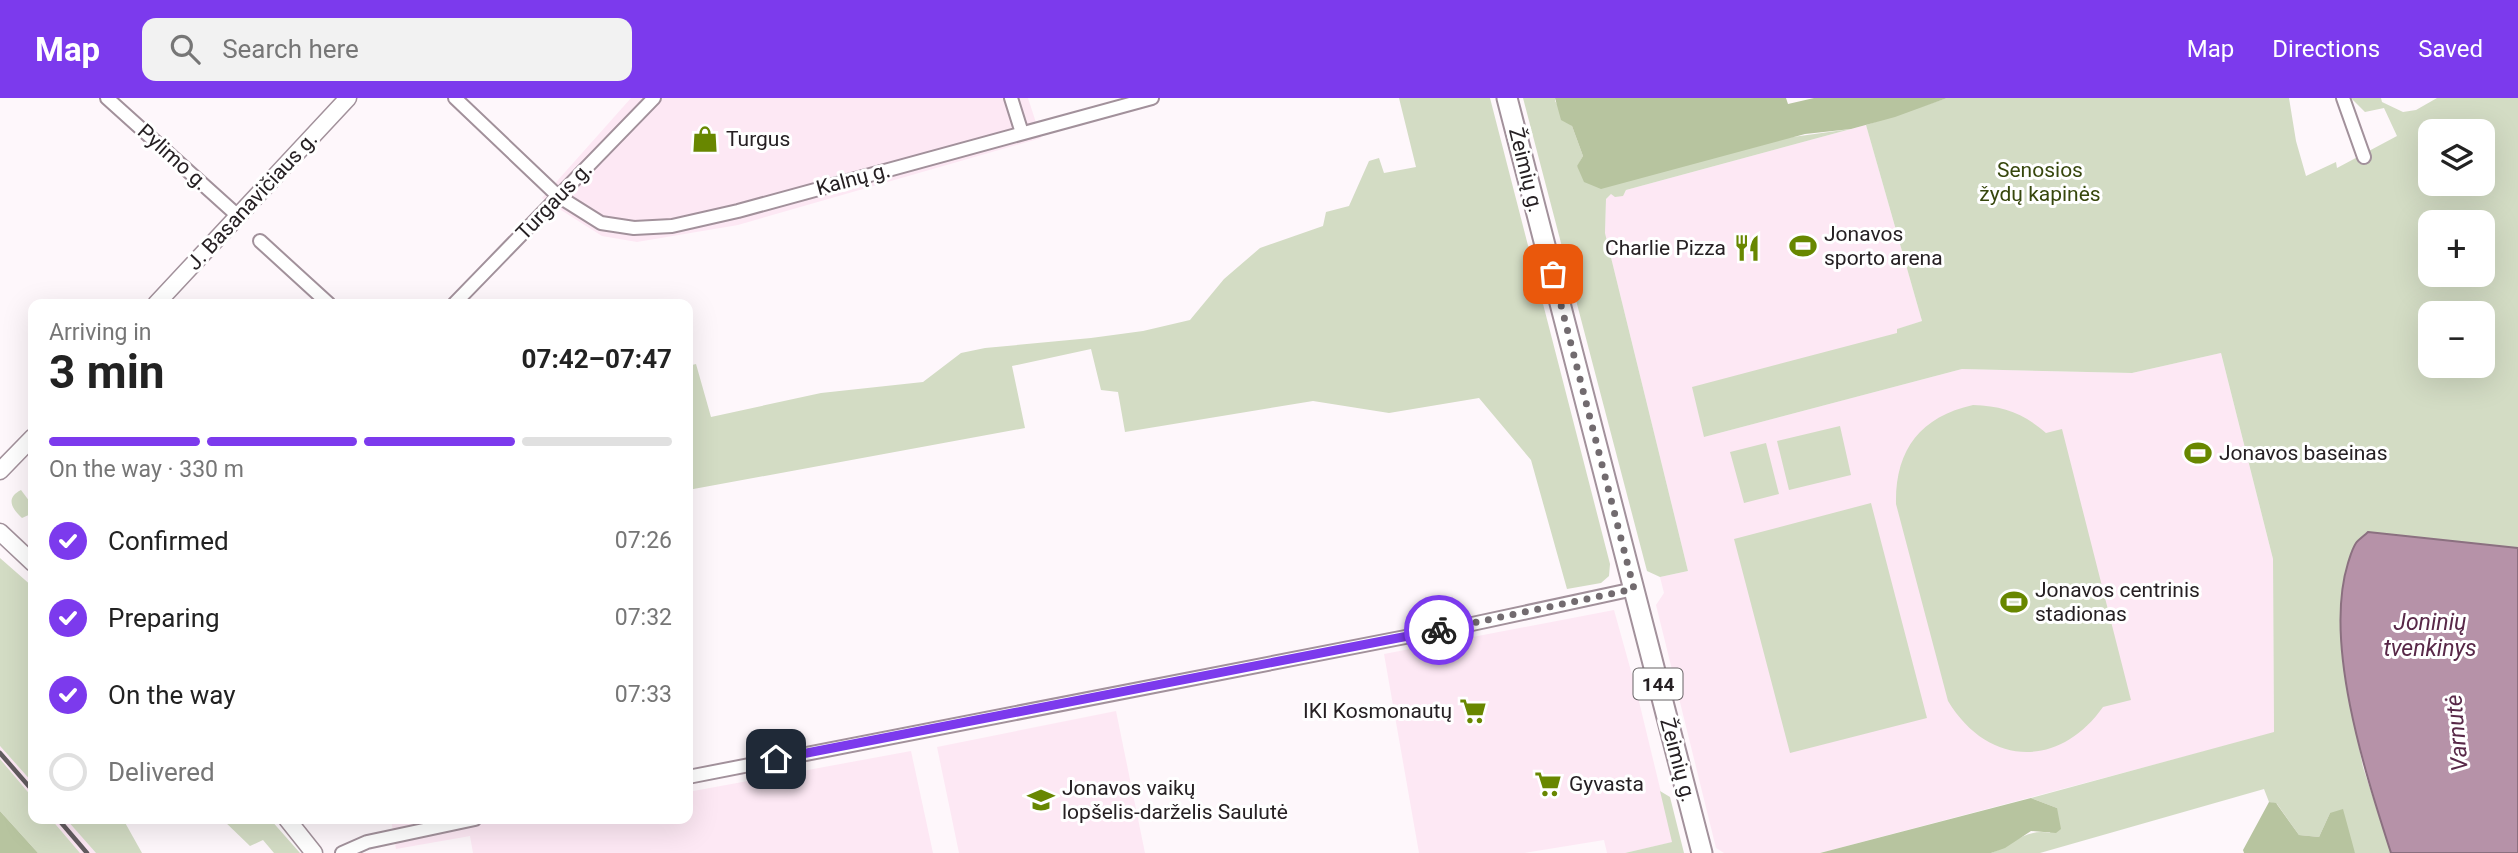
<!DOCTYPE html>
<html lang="en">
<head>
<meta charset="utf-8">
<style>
  :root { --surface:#fff; --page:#f2f2f2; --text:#222; --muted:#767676; --line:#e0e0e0; --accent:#7c3aed }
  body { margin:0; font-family:Roboto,sans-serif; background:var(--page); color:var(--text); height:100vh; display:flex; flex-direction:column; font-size:26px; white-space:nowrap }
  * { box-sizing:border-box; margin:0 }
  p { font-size:23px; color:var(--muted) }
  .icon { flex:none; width:38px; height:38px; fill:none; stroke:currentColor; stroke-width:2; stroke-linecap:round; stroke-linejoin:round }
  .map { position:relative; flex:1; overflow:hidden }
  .side { position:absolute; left:28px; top:201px; width:665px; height:525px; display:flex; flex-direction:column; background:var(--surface); border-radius:14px; box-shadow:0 7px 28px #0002 }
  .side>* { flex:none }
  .fabs { position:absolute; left:2418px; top:21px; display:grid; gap:14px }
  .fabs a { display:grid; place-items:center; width:77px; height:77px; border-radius:14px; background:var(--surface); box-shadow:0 7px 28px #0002; font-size:35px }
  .pin { position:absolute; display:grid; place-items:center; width:60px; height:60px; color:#fff; margin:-30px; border-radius:14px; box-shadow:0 4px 10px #0006 }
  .courier { position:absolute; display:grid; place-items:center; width:70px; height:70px; margin:-35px; border:5px solid #7c3aed; border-radius:50%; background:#fff; color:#222; box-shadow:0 2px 9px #0007 }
  .head em { font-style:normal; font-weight:700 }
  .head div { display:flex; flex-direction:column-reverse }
  .head { display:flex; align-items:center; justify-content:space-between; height:119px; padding:0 21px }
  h1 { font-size:46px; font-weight:700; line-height:52px }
  .bar { display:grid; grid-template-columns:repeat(4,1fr); gap:10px 7px; align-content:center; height:84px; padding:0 21px }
  .bar i { height:9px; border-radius:5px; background:var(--line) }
  .bar .selected { background:var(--accent) }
  .bar p { grid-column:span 4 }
  ol { padding:0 21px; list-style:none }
  li { display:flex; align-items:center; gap:21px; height:77px }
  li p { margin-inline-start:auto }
  li .icon { padding:7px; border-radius:50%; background:var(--accent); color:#fff; stroke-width:4 }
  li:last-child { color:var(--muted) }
  li i { width:38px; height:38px; border:4px solid var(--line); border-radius:50% }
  header { display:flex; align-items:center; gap:42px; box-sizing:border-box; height:98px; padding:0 35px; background:var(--accent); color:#fff }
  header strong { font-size:33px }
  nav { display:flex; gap:38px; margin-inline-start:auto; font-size:24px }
  .search { width:490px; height:63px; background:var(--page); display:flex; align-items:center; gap:18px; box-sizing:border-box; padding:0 24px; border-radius:14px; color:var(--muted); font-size:26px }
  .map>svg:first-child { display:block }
  .built { fill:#fde8f4 }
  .green { fill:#d3dcc4; fill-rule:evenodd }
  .forest { fill:#b7c49f }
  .water { fill:#b692a8; stroke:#8b7080; stroke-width:2 }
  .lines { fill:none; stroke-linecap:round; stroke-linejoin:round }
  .street-casing { stroke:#a2919b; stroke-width:16 }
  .secondary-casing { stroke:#a2919b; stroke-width:19 }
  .primary-casing { stroke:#a2919b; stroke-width:23 }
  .street { stroke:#fff; stroke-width:12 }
  .secondary { stroke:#fff; stroke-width:16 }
  .primary { stroke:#fff; stroke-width:19 }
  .rail { stroke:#625b5f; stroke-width:4.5 }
  .done { stroke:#726b6f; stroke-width:7; stroke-dasharray:0 12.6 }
  .route { stroke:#7c3aed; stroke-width:9 }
  .labels { text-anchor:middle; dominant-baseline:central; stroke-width:6; stroke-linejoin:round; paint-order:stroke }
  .shield { fill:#fff; stroke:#676365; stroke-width:2 }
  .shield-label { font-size:19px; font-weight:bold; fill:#262023 }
  .poi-label { font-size:21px; fill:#262023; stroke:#fff; text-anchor:start }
  .street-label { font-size:21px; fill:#262023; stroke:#fff }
  .park-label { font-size:21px; fill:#37470d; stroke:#fff }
  .water-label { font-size:23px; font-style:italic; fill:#582848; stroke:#fff }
</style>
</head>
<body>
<header>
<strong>Map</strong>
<div class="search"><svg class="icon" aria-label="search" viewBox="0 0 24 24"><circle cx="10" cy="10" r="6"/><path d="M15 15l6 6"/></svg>Search here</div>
<nav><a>Map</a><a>Directions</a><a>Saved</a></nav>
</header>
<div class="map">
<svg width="2518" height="755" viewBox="0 0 2518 755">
  <rect width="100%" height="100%" fill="#fef7fb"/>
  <!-- built -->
  <path class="built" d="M631,0h397l13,40 -303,87 -101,17 -35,-6 -60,-38z
    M1866,27l56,196 -24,8v4l-194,104 258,-68 170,4 89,-20 52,206 1,174 -454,120h-96l-8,-5 -60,-243 8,-12 -4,-16 28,-6 -83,-338 1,-34 5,-5 14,-1 1,-3z
    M1614,512l22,79 37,153 -48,11h-18l-3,-13 -80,13h-105l-35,-199z
    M1116,613l29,142h-186l-22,-106z
    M0,648l33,37v15l-33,-39z
    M911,653l22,102h-460l-3,-17 -74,13 -5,-30h129l1,4 23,-4h144v-27z
    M51,721h15l30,34h-16z"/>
  <!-- green -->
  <path class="green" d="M1399,0h91l120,466 -1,12 -8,7 -34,6 -36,-129 -52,-62 -90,15 -76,-12 -188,31 -7,-40 -17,-2 -10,-41 -79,17 13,62 -337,62v-124l8,-2 15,53 110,-24 102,-11 38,-29 24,-5 106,-10 52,-7 47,-11 34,-41 36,-31 63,-22 3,-14 23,-6 20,-45 10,-3 5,15 32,-6z
    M1523,0h32v3l17,25 11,30 -6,11 274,-38 -225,61 -3,6 -8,1 -4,-3 -5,5 -1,34 83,338 -28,6 -13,-6z
    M1947,0h342l7,43 10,35 30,-14 1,6 60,-32 -13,-28 -19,4 -14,-14h30l1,4 21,10 13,-2 21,-12h81v450l-150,-16 -18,171 13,64 28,86h-36l-25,-40 -11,24 -20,-2 -22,-31 -8,-2 -5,-13 -224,64h-49c22,-8 34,-25 59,-20l7,-25 -26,-10 243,-66 -1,-173 -52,-206 -89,20 -170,-4 -258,68 -12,-50 205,-54v-4l25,-8 -56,-196zM2431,33h52v53h-52zM2431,124h52v53h-52zM2431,215h52v53h-52z
    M1973,307c30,1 50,8 73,28l16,-4 69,271 -28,7c-44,62 -115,60 -155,-6l-52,-197c-1,-54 24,-87 77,-99z
    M1840,328l11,49 -62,15 -12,-49z
    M1766,345l13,51 -35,9 -14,-51z
    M21,392l12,16v7l-11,5c-10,-9 -17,-20 -1,-28z
    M1871,405l56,215 -137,35 -56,-214z
    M0,460l33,29v196l-33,-37z
    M0,661l33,39v21h18l29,34h-42l-38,-42z
    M1660,693l10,6 14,56h-59l47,-11z
    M66,721h57l19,34h-46z
    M222,721h48l30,34h-26l-11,-13 -13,6z"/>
  <!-- forest -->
  <path class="forest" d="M1555,0h231l2,6 26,-6h133l-52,19 -44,12 -46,5 -204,55 -17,-7 -7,-16 6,-10 -11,-30 -11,-6z
    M2031,700l26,10 4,21 -5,4 -25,-2 -26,17 -14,5h-171z
    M2269,704l7,1 23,32 20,2 11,-24 13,-4 12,44h-111l-1,-3z
    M0,713l38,42h-38z"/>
  <!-- water -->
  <path class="water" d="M2368,434l150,16v305h-127c-25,-78 -68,-209 -43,-290 2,-6 4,-14 8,-20 3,-4 8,-7 12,-11z"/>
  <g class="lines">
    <defs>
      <path id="street" d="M107,0l131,118
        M455,0l103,98 43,27 33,5 38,-2 66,-15 414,-113
        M1011,0l11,35
        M2343,0l21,59
        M260,143l69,63
        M454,206l200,-206
        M688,679l784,-153 162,-35
        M342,755l25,-11 108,-23"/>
      <path id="secondary" d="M156,206l192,-206
        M0,373l33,-34
        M0,434l33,31
        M287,721l27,34"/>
      <path id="primary" d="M1507,0l195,755"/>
    </defs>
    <!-- street casing -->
    <use href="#street" class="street-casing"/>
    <!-- secondary casing -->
    <use href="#secondary" class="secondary-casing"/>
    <!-- primary casing -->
    <use href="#primary" class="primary-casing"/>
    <!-- street -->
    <use href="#street" class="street"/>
    <!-- secondary -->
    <use href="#secondary" class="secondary"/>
    <!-- primary -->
    <use href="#primary" class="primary"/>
    <!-- rail -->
    <path class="rail" d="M0,655l33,38
      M58,721l29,34"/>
  </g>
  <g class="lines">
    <!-- done -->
    <path class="done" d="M1439,532l195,-41 -81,-315"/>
    <!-- route -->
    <path class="route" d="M776,661l663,-129"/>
  </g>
  <!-- icons -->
  <defs>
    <symbol id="shop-bare" viewBox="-9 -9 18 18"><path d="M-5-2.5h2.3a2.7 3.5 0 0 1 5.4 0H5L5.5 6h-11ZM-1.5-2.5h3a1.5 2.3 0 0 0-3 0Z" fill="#688700" stroke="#fff" stroke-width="2.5" paint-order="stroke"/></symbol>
    <symbol id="stadium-bare" viewBox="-9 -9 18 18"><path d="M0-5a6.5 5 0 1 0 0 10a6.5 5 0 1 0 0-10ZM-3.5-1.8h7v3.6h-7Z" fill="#688700" stroke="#fff" stroke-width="2.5" paint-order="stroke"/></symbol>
    <symbol id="restaurant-bare" viewBox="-9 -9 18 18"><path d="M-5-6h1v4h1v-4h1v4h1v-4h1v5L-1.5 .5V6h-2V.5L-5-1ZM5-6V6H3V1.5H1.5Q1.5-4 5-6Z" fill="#688700" stroke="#fff" stroke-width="2.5" paint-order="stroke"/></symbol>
    <symbol id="supermarket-bare" viewBox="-9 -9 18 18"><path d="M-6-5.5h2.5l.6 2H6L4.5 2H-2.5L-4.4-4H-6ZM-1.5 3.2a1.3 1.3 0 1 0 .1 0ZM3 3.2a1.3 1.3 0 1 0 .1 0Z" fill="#688700" stroke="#fff" stroke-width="2.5" paint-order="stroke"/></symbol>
    <symbol id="school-bare" viewBox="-9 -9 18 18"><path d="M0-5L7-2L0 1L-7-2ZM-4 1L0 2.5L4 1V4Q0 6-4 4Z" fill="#688700" stroke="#fff" stroke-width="2.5" paint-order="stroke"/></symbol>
  </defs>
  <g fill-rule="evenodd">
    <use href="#shop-bare" x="686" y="22" width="38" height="38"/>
    <use href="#stadium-bare" x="1784" y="129" width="38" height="38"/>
    <use href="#restaurant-bare" x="1728" y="131" width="38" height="38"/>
    <use href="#stadium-bare" x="2179" y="336" width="38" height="38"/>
    <use href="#stadium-bare" x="1995" y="485" width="38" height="38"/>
    <use href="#supermarket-bare" x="1454" y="594" width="38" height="38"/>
    <use href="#supermarket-bare" x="1529" y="667" width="38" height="38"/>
    <use href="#school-bare" x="1022" y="683" width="38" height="38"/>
  </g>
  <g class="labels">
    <!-- shield labels -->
    <rect class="shield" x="1633.5" y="570.5" width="49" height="31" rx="5"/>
    <g class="shield-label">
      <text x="1658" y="586">144</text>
    </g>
    <!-- poi labels -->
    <g class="poi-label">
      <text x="726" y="41">Turgus</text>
      <text x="1824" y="136">Jonavos<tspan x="1824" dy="24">sporto arena</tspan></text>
      <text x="1726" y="150" text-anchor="end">Charlie Pizza</text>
      <text x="2219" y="355">Jonavos baseinas</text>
      <text x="2035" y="492">Jonavos centrinis<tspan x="2035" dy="24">stadionas</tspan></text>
      <text x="1452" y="613" text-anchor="end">IKI Kosmonautų</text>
      <text x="1569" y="686">Gyvasta</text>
      <text x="1062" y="690">Jonavos vaikų<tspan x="1062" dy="24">lopšelis-darželis Saulutė</tspan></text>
    </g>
    <!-- street labels -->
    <g class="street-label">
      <text transform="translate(173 59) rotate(42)">Pylimo g.</text>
      <text transform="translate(1526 72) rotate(76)">Žeimių g.</text>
      <text transform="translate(853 81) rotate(-15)">Kalnų g.</text>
      <text transform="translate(252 103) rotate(-47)">J. Basanavičiaus g.</text>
      <text transform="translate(554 103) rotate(-46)">Turgaus g.</text>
      <text transform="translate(1678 662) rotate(75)">Žeimių g.</text>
    </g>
    <!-- park labels -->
    <g class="park-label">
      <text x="2040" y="72">Senosios<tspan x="2040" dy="24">žydų kapinės</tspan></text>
    </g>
    <!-- water labels -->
    <g class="water-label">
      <text x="2430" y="524">Joninių<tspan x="2430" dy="26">tvenkinys</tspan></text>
      <text transform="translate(2457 635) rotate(-95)">Varnutė</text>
    </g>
  </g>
</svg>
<div class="fabs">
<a><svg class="icon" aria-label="layers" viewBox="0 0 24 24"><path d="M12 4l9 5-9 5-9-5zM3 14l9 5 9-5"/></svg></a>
<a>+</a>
<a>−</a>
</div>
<div class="pin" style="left:1553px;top:176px;background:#ea580c"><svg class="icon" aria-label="bag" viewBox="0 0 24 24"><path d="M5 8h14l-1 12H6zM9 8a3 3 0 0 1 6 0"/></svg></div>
<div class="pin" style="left:776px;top:661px;background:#1f2937"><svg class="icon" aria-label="home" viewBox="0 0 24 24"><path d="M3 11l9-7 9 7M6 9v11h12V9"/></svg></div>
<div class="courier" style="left:1439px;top:532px"><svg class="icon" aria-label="bike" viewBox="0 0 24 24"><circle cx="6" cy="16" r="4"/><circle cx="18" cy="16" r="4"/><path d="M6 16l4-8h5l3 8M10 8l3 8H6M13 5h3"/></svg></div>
<section class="side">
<div class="head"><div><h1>3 min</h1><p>Arriving in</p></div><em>07:42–07:47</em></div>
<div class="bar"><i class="selected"></i><i class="selected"></i><i class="selected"></i><i></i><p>On the way · 330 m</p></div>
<ol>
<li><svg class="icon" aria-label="check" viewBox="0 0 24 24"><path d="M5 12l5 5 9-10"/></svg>Confirmed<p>07:26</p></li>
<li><svg class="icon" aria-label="check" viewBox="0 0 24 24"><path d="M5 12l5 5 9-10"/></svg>Preparing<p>07:32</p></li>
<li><svg class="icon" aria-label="check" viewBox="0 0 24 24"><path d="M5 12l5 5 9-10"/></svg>On the way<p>07:33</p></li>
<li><i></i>Delivered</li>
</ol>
</section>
</div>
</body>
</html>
